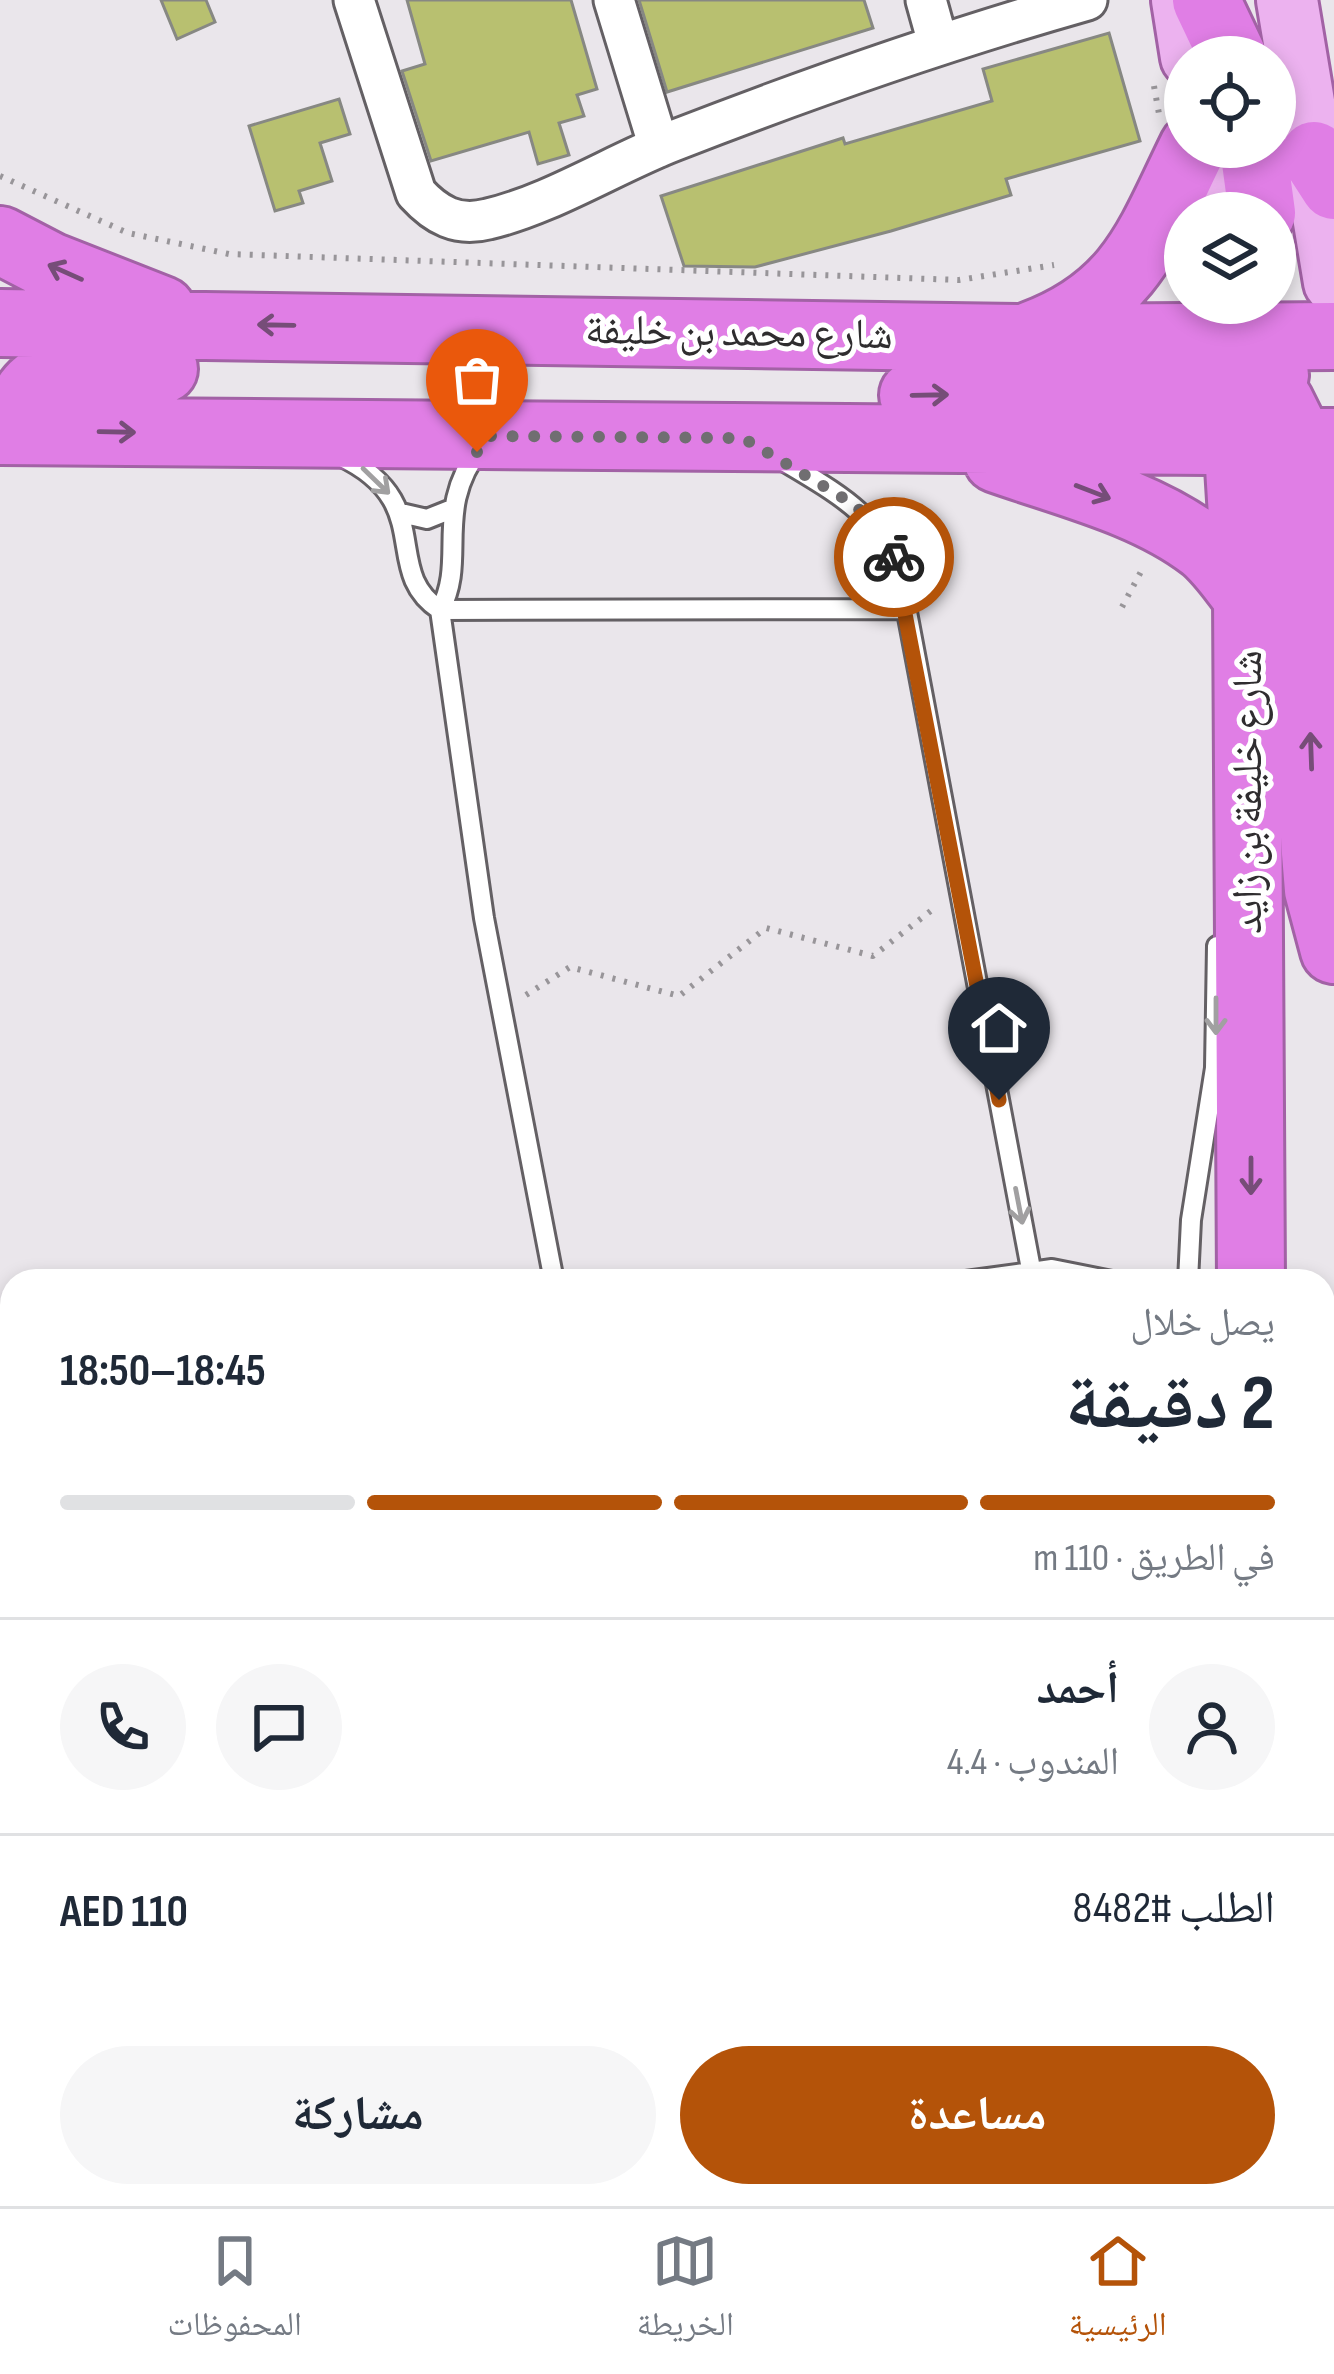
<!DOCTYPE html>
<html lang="ar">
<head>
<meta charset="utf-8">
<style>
  :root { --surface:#fff; --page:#f6f6f7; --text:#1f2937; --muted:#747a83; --line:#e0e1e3; --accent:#b45309 }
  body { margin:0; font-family:"Sofia Sans Condensed","Noto Naskh Arabic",sans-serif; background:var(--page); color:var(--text); direction:rtl; height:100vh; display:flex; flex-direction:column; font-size:45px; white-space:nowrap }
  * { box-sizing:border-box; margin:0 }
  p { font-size:39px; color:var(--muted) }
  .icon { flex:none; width:66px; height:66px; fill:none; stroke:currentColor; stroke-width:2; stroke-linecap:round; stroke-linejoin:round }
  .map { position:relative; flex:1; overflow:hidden; direction:ltr }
  .details { position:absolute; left:0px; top:1269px; width:1335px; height:939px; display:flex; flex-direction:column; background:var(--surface); border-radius:36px 36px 0 0; box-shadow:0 6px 18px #0003; direction:rtl }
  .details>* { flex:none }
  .controls { position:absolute; left:1164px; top:36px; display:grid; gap:24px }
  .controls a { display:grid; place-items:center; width:132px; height:132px; border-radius:50%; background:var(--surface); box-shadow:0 6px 18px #0003; font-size:60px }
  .pin { position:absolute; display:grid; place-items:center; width:102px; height:102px; color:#fff; margin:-123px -51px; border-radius:50% 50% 50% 0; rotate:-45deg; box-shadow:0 0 12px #0007 }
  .pin .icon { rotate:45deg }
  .courier { position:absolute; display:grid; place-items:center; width:120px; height:120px; margin:-60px; border:9px solid #b45309; border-radius:50%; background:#fff; color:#222; box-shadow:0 3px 15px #0007 }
  .head em { font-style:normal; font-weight:700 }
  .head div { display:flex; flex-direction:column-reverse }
  .head { display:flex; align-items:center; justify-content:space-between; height:204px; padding:0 60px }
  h1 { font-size:78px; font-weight:700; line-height:90px }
  .bar { display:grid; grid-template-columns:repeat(4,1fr); gap:18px 12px; align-content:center; height:144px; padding:0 60px }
  .bar i { height:15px; border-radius:9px; background:var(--line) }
  .bar .selected { background:var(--accent) }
  .bar p { grid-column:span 4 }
  .line { display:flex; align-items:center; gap:30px; padding:0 60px; border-top:3px solid var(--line) }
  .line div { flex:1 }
  .round { display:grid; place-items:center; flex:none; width:126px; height:126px; border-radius:63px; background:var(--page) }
  .button { display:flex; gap:24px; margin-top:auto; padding:24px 60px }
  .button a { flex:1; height:138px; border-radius:72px; background:var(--accent); color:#fff; font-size:48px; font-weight:700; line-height:138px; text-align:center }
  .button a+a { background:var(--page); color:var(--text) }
  .tabs { display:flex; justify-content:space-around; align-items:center; height:168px; border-top:3px solid var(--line); background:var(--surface); font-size:33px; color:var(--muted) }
  .tabs a { display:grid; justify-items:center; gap:6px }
  .tabs .selected { color:var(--accent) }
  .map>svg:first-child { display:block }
  .building { fill:#b8c070; stroke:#878883; stroke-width:3 }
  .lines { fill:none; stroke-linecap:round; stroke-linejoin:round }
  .lane-casing { stroke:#646064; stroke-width:24 }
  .street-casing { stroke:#646064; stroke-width:45 }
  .primary-casing { stroke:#a262a5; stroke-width:66 }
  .highway-casing { stroke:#a262a5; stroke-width:72 }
  .path { stroke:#989599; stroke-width:6; stroke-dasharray:3 9; stroke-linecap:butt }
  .lane { stroke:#fff; stroke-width:18 }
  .street { stroke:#fff; stroke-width:39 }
  .primary { stroke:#ecb2ef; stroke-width:60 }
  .highway { stroke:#e07ee5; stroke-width:66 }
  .oneway { stroke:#764d78 }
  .oneway2 { stroke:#a1a0a1 }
  .done { stroke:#706e71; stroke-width:12; stroke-dasharray:0 21.6 }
  .route { stroke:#b45309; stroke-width:15 }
  .labels { text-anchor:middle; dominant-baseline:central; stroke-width:10; stroke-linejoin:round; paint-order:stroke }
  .street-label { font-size:42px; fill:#2f2d2f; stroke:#fff }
</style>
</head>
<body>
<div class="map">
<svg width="1334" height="2206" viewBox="0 0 1334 2206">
  <rect width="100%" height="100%" fill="#eae6eb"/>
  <!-- building -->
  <path class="building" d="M161,0h45l9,22 -38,17z
    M407,0h164l26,89 -20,6 7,21 -25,7 10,32 -31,9 -9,-32 -98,29 -29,-90 23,-7z
    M639,0h225l9,28 -206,64z
    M1109,33l31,108 -134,38 5,16 -120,36 -136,36 -71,-1 -23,-70 182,-58 2,6 147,-43 -9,-32z
    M339,99l11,35 -30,9 12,38 -33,10 4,12 -28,8 -26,-85z"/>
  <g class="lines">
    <defs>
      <path id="lane" d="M481,447c-49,63 -13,112 -41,163l44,308 70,363
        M340,456c99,47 39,114 100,154l466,-1
        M782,460c52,32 98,54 118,115l131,694
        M401,513l26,6 25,-10
        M966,1281l86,-12 60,12
        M1188,1281l3,-61 24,-152 2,-122
        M0,1392l12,-2
        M750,2196l2,10
        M1171,2196l1,10"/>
      <path id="street" d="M354,0l62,193c20,22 41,34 72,26 61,-14 126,-55 185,-78 136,-53 273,-101 414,-141
        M614,0l45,147
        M926,0l12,43"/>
      <path id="primary" d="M1182,0l9,57
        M1287,0l47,282
        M1205,147l10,66"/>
      <path id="highway" d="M1206,0l27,57
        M1253,147l9,66
        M1314,155l20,31
        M0,240l50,26 112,44
        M0,323l1023,15 311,-2
        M1032,335c100,-37 118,-101 161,-188
        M1231,337l16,260 4,684
        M913,395l321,-6 41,-14
        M1280,402l20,40 15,411 3,37 16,60
        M0,431l1334,11
        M19,431c-4,-80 91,-62 145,-62
        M997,459c68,24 149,43 207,88 17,14 29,33 43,50
        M1256,2196v10"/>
    </defs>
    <!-- lane casing -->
    <use href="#lane" class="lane-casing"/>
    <!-- street casing -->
    <use href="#street" class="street-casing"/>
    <!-- primary casing -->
    <use href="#primary" class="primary-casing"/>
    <!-- highway casing -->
    <use href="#highway" class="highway-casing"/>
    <!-- path -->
    <path class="path" d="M1154,86l5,28
      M0,176l128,57 101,21 730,26 95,-15
      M1122,607l22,-41
      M526,995l44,-28 109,29 87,-68 107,28 64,-50"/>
    <!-- lane -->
    <use href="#lane" class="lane"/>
    <!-- street -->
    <use href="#street" class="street"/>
    <!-- primary -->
    <use href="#primary" class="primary"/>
    <!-- highway -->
    <use href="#highway" class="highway"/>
  </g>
  <!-- one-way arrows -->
  <defs><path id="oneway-shaft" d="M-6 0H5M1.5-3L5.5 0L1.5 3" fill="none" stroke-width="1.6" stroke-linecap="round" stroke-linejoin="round" transform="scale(3)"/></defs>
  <g class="oneway">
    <use href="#oneway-shaft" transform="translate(65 272) rotate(-156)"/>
    <use href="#oneway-shaft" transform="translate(276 325) rotate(-179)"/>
    <use href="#oneway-shaft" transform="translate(930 395) rotate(-1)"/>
    <use href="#oneway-shaft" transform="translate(117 432) rotate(1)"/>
    <use href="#oneway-shaft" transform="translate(1093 492) rotate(21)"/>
    <use href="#oneway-shaft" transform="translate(1311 751) rotate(-92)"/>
    <use href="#oneway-shaft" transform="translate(1251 1176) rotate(90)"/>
  </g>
  <g class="oneway2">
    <use href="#oneway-shaft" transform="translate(376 481) rotate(44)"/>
    <use href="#oneway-shaft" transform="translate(1216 1016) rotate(90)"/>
    <use href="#oneway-shaft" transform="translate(1019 1206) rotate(79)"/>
  </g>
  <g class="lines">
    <!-- done -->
    <path class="done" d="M477,452l13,-16 253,2 112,67 29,32 10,20"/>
    <!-- route -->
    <path class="route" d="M894,557l105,543"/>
  </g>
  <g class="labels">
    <!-- street labels -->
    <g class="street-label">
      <text transform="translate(739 333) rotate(1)">شارع محمد بن خليفة</text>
      <text transform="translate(1248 792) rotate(-90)">شارع خليفة بن زايد</text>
    </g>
  </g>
</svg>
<div class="controls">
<a><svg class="icon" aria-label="locate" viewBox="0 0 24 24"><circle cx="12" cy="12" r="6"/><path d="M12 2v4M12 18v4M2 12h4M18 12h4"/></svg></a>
<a><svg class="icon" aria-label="layers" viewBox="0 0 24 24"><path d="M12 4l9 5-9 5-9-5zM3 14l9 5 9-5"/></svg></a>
</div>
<div class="pin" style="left:477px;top:452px;background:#ea580c"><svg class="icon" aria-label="bag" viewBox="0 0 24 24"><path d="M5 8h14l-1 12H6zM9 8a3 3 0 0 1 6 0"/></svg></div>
<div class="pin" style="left:999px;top:1100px;background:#1f2937"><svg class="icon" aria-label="home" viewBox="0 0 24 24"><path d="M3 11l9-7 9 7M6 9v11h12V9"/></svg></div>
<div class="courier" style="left:894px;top:557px"><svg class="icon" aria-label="bike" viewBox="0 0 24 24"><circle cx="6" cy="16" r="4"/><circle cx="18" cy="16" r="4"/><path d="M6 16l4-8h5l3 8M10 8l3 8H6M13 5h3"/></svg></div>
<section class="details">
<div class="head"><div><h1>2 دقيقة</h1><p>يصل خلال</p></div><em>18:45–18:50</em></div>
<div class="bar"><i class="selected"></i><i class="selected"></i><i class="selected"></i><i></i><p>في الطريق · 110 m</p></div>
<div class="line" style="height:216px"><a class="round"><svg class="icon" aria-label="person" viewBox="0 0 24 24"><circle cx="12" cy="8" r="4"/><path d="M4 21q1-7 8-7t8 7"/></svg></a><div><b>أحمد</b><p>المندوب · 4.4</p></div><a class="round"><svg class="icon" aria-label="chat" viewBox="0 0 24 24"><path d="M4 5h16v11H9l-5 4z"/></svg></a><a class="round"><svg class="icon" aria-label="phone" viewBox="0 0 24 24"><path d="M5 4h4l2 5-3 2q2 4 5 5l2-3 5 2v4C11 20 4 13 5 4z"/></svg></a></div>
<div class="line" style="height:156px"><div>الطلب #8482</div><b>AED 110</b></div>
<div class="button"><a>مساعدة</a><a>مشاركة</a></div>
</section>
</div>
<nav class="tabs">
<a class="selected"><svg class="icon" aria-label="home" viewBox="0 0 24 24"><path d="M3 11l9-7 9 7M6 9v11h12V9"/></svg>الرئيسية</a>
<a><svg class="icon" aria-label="map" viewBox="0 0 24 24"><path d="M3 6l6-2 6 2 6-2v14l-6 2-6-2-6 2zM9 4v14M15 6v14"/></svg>الخريطة</a>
<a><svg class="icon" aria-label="saved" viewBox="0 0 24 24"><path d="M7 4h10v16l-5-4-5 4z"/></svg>المحفوظات</a>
</nav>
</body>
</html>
